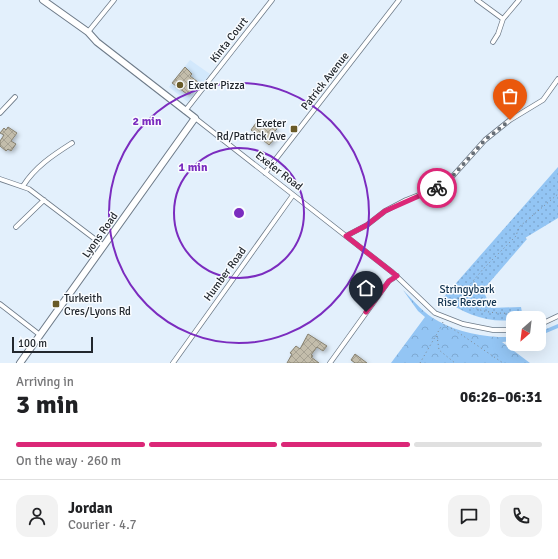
<!DOCTYPE html>
<html lang="en">
<head>
<meta charset="utf-8">
<style>
  :root { --surface:#fff; --page:#f2f2f2; --text:#202124; --muted:#757577; --line:#e0e0e0; --accent:#db2777 }
  body { margin:0; font-family:Signika,sans-serif; background:var(--page); color:var(--text); height:100vh; display:flex; flex-direction:column; font-size:15px; white-space:nowrap }
  * { box-sizing:border-box; margin:0 }
  p { font-size:13px; color:var(--muted) }
  .icon { flex:none; width:22px; height:22px; fill:none; stroke:currentColor; stroke-width:2; stroke-linecap:round; stroke-linejoin:round }
  .map { position:relative; height:363px; overflow:hidden }
  .sheet { display:flex; flex-direction:column; background:var(--surface); flex:1 }
  .sheet>* { flex:none }
  .needle { width:26px; rotate:208deg }
  .buttons { position:absolute; left:506px; top:311px; display:grid; gap:8px }
  .buttons a { display:grid; place-items:center; width:40px; height:40px; border-radius:8px; background:var(--surface); box-shadow:0 4px 16px #0002; font-size:20px }
  .scale { position:absolute; left:12px; bottom:10px; width:81px; box-sizing:border-box; padding-left:4px; border:2px solid #22272d; border-top:0; font-size:11px; line-height:14px; white-space:nowrap; color:#22272d; -webkit-text-stroke:3px #f9fcff; paint-order:stroke }
  .pin { position:absolute; display:grid; place-items:center; width:34px; height:34px; color:#fff; margin:-41px -17px; border-radius:50% 50% 50% 0; rotate:-45deg; box-shadow:0 0 4px #0007 }
  .pin .icon { rotate:45deg }
  .courier { position:absolute; display:grid; place-items:center; width:40px; height:40px; margin:-20px; border:3px solid #db2777; border-radius:50%; background:#fff; color:#222; box-shadow:0 1px 5px #0007 }
  .summary em { font-style:normal; font-weight:800 }
  .summary div { display:flex; flex-direction:column-reverse }
  .summary { display:flex; align-items:center; justify-content:space-between; height:68px; padding:0 16px }
  h1 { font-size:26px; font-weight:800; line-height:30px }
  .bar { display:grid; grid-template-columns:repeat(4,1fr); gap:6px 4px; align-content:center; height:48px; padding:0 16px }
  .bar i { height:5px; border-radius:3px; background:var(--line) }
  .bar .on { background:var(--accent) }
  .bar p { grid-column:span 4 }
  .line { display:flex; align-items:center; gap:10px; padding:0 16px; border-top:1px solid var(--line) }
  .line div { flex:1 }
  .round { display:grid; place-items:center; flex:none; width:42px; height:42px; border-radius:12px; background:var(--page) }
  .map>svg:first-child { display:block }
  .built { fill:#d2e8fc }
  .grass { fill:url(#grass-dots) }
  .forest { fill:url(#forest-crowns) }
  .building { fill:url(#building-cross-hatch); stroke:#85806f; filter:url(#shadow) }
  .lines { fill:none; stroke-linecap:round; stroke-linejoin:round }
  .minor-casing { stroke:#6e7b89; stroke-width:5.5 }
  .secondary-casing { stroke:#6e7b89; stroke-width:8 }
  .path { stroke:#7f8891; stroke-width:1; stroke-dasharray:1 3; stroke-linecap:butt }
  .minor { stroke:#fff; stroke-width:4 }
  .secondary { stroke:#fff; stroke-width:6 }
  .done { stroke:#666d75; stroke-width:4; stroke-dasharray:0 7.2 }
  .route { stroke:#db2777; stroke-width:5 }
  .ring { fill:none; stroke:#7b2cbf; stroke-width:2 }
  .poi-dot { fill:#695a27; stroke:#f9fcff; stroke-width:1.5 }
  .labels { text-anchor:middle; dominant-baseline:central; stroke-width:3; stroke-linejoin:round; paint-order:stroke }
  .street-label { font-size:11px; fill:#22272d; stroke:#f9fcff }
  .poi-label { font-size:11px; fill:#22272d; stroke:#f9fcff; text-anchor:start }
  .park-label { font-size:11px; fill:#12334f; stroke:#f9fcff }
  .centre { fill:#7b2cbf; stroke:#f9fcff; stroke-width:2 }
  .ring-label { font-size:12px; text-anchor:middle; font-weight:bold; fill:#7b2cbf; stroke:#f9fcff; stroke-width:3; stroke-linejoin:round; paint-order:stroke }
</style>
</head>
<body>
<div class="map">
<svg width="558" height="363" viewBox="0 0 558 363">
  <defs>
    <pattern id="grass-dots" width="8" height="8" patternUnits="userSpaceOnUse"><rect width="8" height="8" fill="#93c5f4"/><path d="M2 2h.1M6 6h.1" fill="none" stroke="#7ea9d2" stroke-width="1.8" stroke-linecap="round"/></pattern>
    <pattern id="forest-crowns" width="20" height="18" patternUnits="userSpaceOnUse"><rect width="20" height="18" fill="#93c5f4"/><path d="M2 6a3 3 0 1 1 6 0M12 15a3 3 0 1 1 6 0" fill="none" stroke="#7ea9d2"/></pattern>
    <pattern id="building-cross-hatch" width="8" height="8" patternUnits="userSpaceOnUse"><rect width="8" height="8" fill="#c3bdab"/><path d="M0 0l8 8M0 8l8-8" fill="none" stroke="#a7a293"/></pattern>
    <filter id="shadow"><feDropShadow dx="2" dy="2" stdDeviation="2" flood-color="#0004"/></filter>
  </defs>
  <rect width="100%" height="100%" fill="#e3f0fc"/>
  <!-- built -->
  <path class="built" d="M190,60l20,14 -22,28 -19,-15z"/>
  <!-- grass -->
  <path class="grass" d="M558,167v51l-33,20 2,1 -44,51 8,18 30,-1 2,11h-10v2c-26,3 -50,-6 -70,-22z"/>
  <!-- forest -->
  <path class="forest" d="M403,290c11,11 21,24 35,31 21,12 51,17 75,16v4l-11,1 28,21h-139l34,-46 -7,-6z
    M558,324v4l-19,8v-4z"/>
  <!-- building -->
  <path class="building" d="M185,67l7,7 -2,2 8,6 -8,12h-3l-15,-11z
    M268,122l9,7 -3,3 4,3 -9,10 -18,-15 5,-7 8,5z
    M8,127l9,6 -6,8 5,3 -5,7 -3,-2 -2,2 -6,-5v-5l4,-6 -4,-2 4,-5 2,2z
    M308,334l19,12 -4,5 -6,-4 -6,8 2,1 -2,1 8,6h-32l5,-9 -2,-1 6,-7 4,3z
    M355,354l12,9h-12l-4,-3z"/>
  <g class="lines">
    <defs>
      <path id="minor" d="M477,0l26,19
        M88,32l26,-32
        M493,42l5,-8 5,-15 16,-19
        M185,111l87,-111
        M0,113l15,-16
        M195,118l197,154 43,41 28,11 30,6h20
        M265,173l134,-173
        M0,179l29,10 75,57
        M23,186c12,-19 30,-31 49,-43
        M16,227l28,-27
        M346,236l21,-11 18,-14 21,-11 33,-13 12,-9 34,-38 25,-20 33,-20 15,-21
        M0,304l40,31
        M539,325l19,-9
        M173,363l120,-168
        M330,363l59,-82 8,-5"/>
      <path id="secondary" d="M20,363l175,-245 -98,-76 -9,-10 -45,-32"/>
    </defs>
    <!-- minor casing -->
    <use href="#minor" class="minor-casing"/>
    <!-- secondary casing -->
    <use href="#secondary" class="secondary-casing"/>
    <!-- path -->
    <path class="path" d="M525,312c-26,3 -46,1 -68,-12l27,-32 32,-32 3,-9 39,-33
      M443,322l-1,2 11,5 50,34
      M437,336l2,14 16,13
      M420,363l22,-38"/>
    <!-- minor -->
    <use href="#minor" class="minor"/>
    <!-- secondary -->
    <use href="#secondary" class="secondary"/>
  </g>
  <g class="lines">
    <!-- done -->
    <path class="done" d="M437,188l14,-10 34,-38 25,-20"/>
    <!-- route -->
    <path class="route" d="M366,312l23,-31 8,-5 -51,-40 21,-11 18,-14 52,-23"/>
  </g>
  <!-- distance rings -->
  <g class="ring">
    <circle cx="239" cy="213" r="65"/>
    <circle cx="239" cy="213" r="130"/>
  </g>
  <!-- markers -->
  <g class="poi-dot">
    <circle cx="180" cy="85" r="4"/>
    <rect x="290" y="125" width="8" height="8" rx="2"/>
    <rect x="52" y="300" width="8" height="8" rx="2"/>
  </g>
  <g class="labels">
    <!-- street labels -->
    <g class="street-label">
      <text transform="translate(229 40) rotate(-52)">Kinta Court</text>
      <text transform="translate(325 81) rotate(-52)">Patrick Avenue</text>
      <text transform="translate(279 171) rotate(38)">Exeter Road</text>
      <text transform="translate(100 235) rotate(-55)">Lyons Road</text>
      <text transform="translate(225 274) rotate(-54)">Humber Road</text>
    </g>
    <!-- poi labels -->
    <g class="poi-label">
      <text x="188" y="85">Exeter Pizza</text>
      <text x="286" y="123" text-anchor="end">Exeter<tspan x="286" dy="13">Rd/Patrick Ave</tspan></text>
      <text x="64" y="298">Turkeith<tspan x="64" dy="13">Cres/Lyons Rd</tspan></text>
    </g>
    <!-- park labels -->
    <g class="park-label">
      <text x="467" y="289">Stringybark<tspan x="467" dy="13">Rise Reserve</tspan></text>
    </g>
  </g>
  <circle cx="239" cy="213" r="6" class="centre"/>
  <g class="ring-label">
    <text x="147" y="125">2 min</text>
    <text x="193" y="171">1 min</text>
  </g>
</svg>
<div class="buttons">
<a><svg class="needle" viewBox="-14 -14 28 28"><path d="M0-13l5 13h-10z" fill="#e53935"/><path d="M0 13l5-13h-10z" fill="#757577"/></svg></a>
</div>
<div class="scale">100 m</div>
<div class="pin" style="left:510px;top:120px;background:#ea580c"><svg class="icon" aria-label="bag" viewBox="0 0 24 24"><path d="M5 8h14l-1 12H6zM9 8a3 3 0 0 1 6 0"/></svg></div>
<div class="pin" style="left:366px;top:312px;background:#1f2937"><svg class="icon" aria-label="home" viewBox="0 0 24 24"><path d="M3 11l9-7 9 7M6 9v11h12V9"/></svg></div>
<div class="courier" style="left:437px;top:188px"><svg class="icon" aria-label="bike" viewBox="0 0 24 24"><circle cx="6" cy="16" r="4"/><circle cx="18" cy="16" r="4"/><path d="M6 16l4-8h5l3 8M10 8l3 8H6M13 5h3"/></svg></div>
</div>
<section class="sheet">
<div class="summary"><div><h1>3 min</h1><p>Arriving in</p></div><em>06:26–06:31</em></div>
<div class="bar"><i class="on"></i><i class="on"></i><i class="on"></i><i></i><p>On the way · 260 m</p></div>
<div class="line" style="height:72px"><a class="round"><svg class="icon" aria-label="person" viewBox="0 0 24 24"><circle cx="12" cy="8" r="4"/><path d="M4 21q1-7 8-7t8 7"/></svg></a><div><b>Jordan</b><p>Courier · 4.7</p></div><a class="round"><svg class="icon" aria-label="chat" viewBox="0 0 24 24"><path d="M4 5h16v11H9l-5 4z"/></svg></a><a class="round"><svg class="icon" aria-label="phone" viewBox="0 0 24 24"><path d="M5 4h4l2 5-3 2q2 4 5 5l2-3 5 2v4C11 20 4 13 5 4z"/></svg></a></div>
</section>
</body>
</html>
